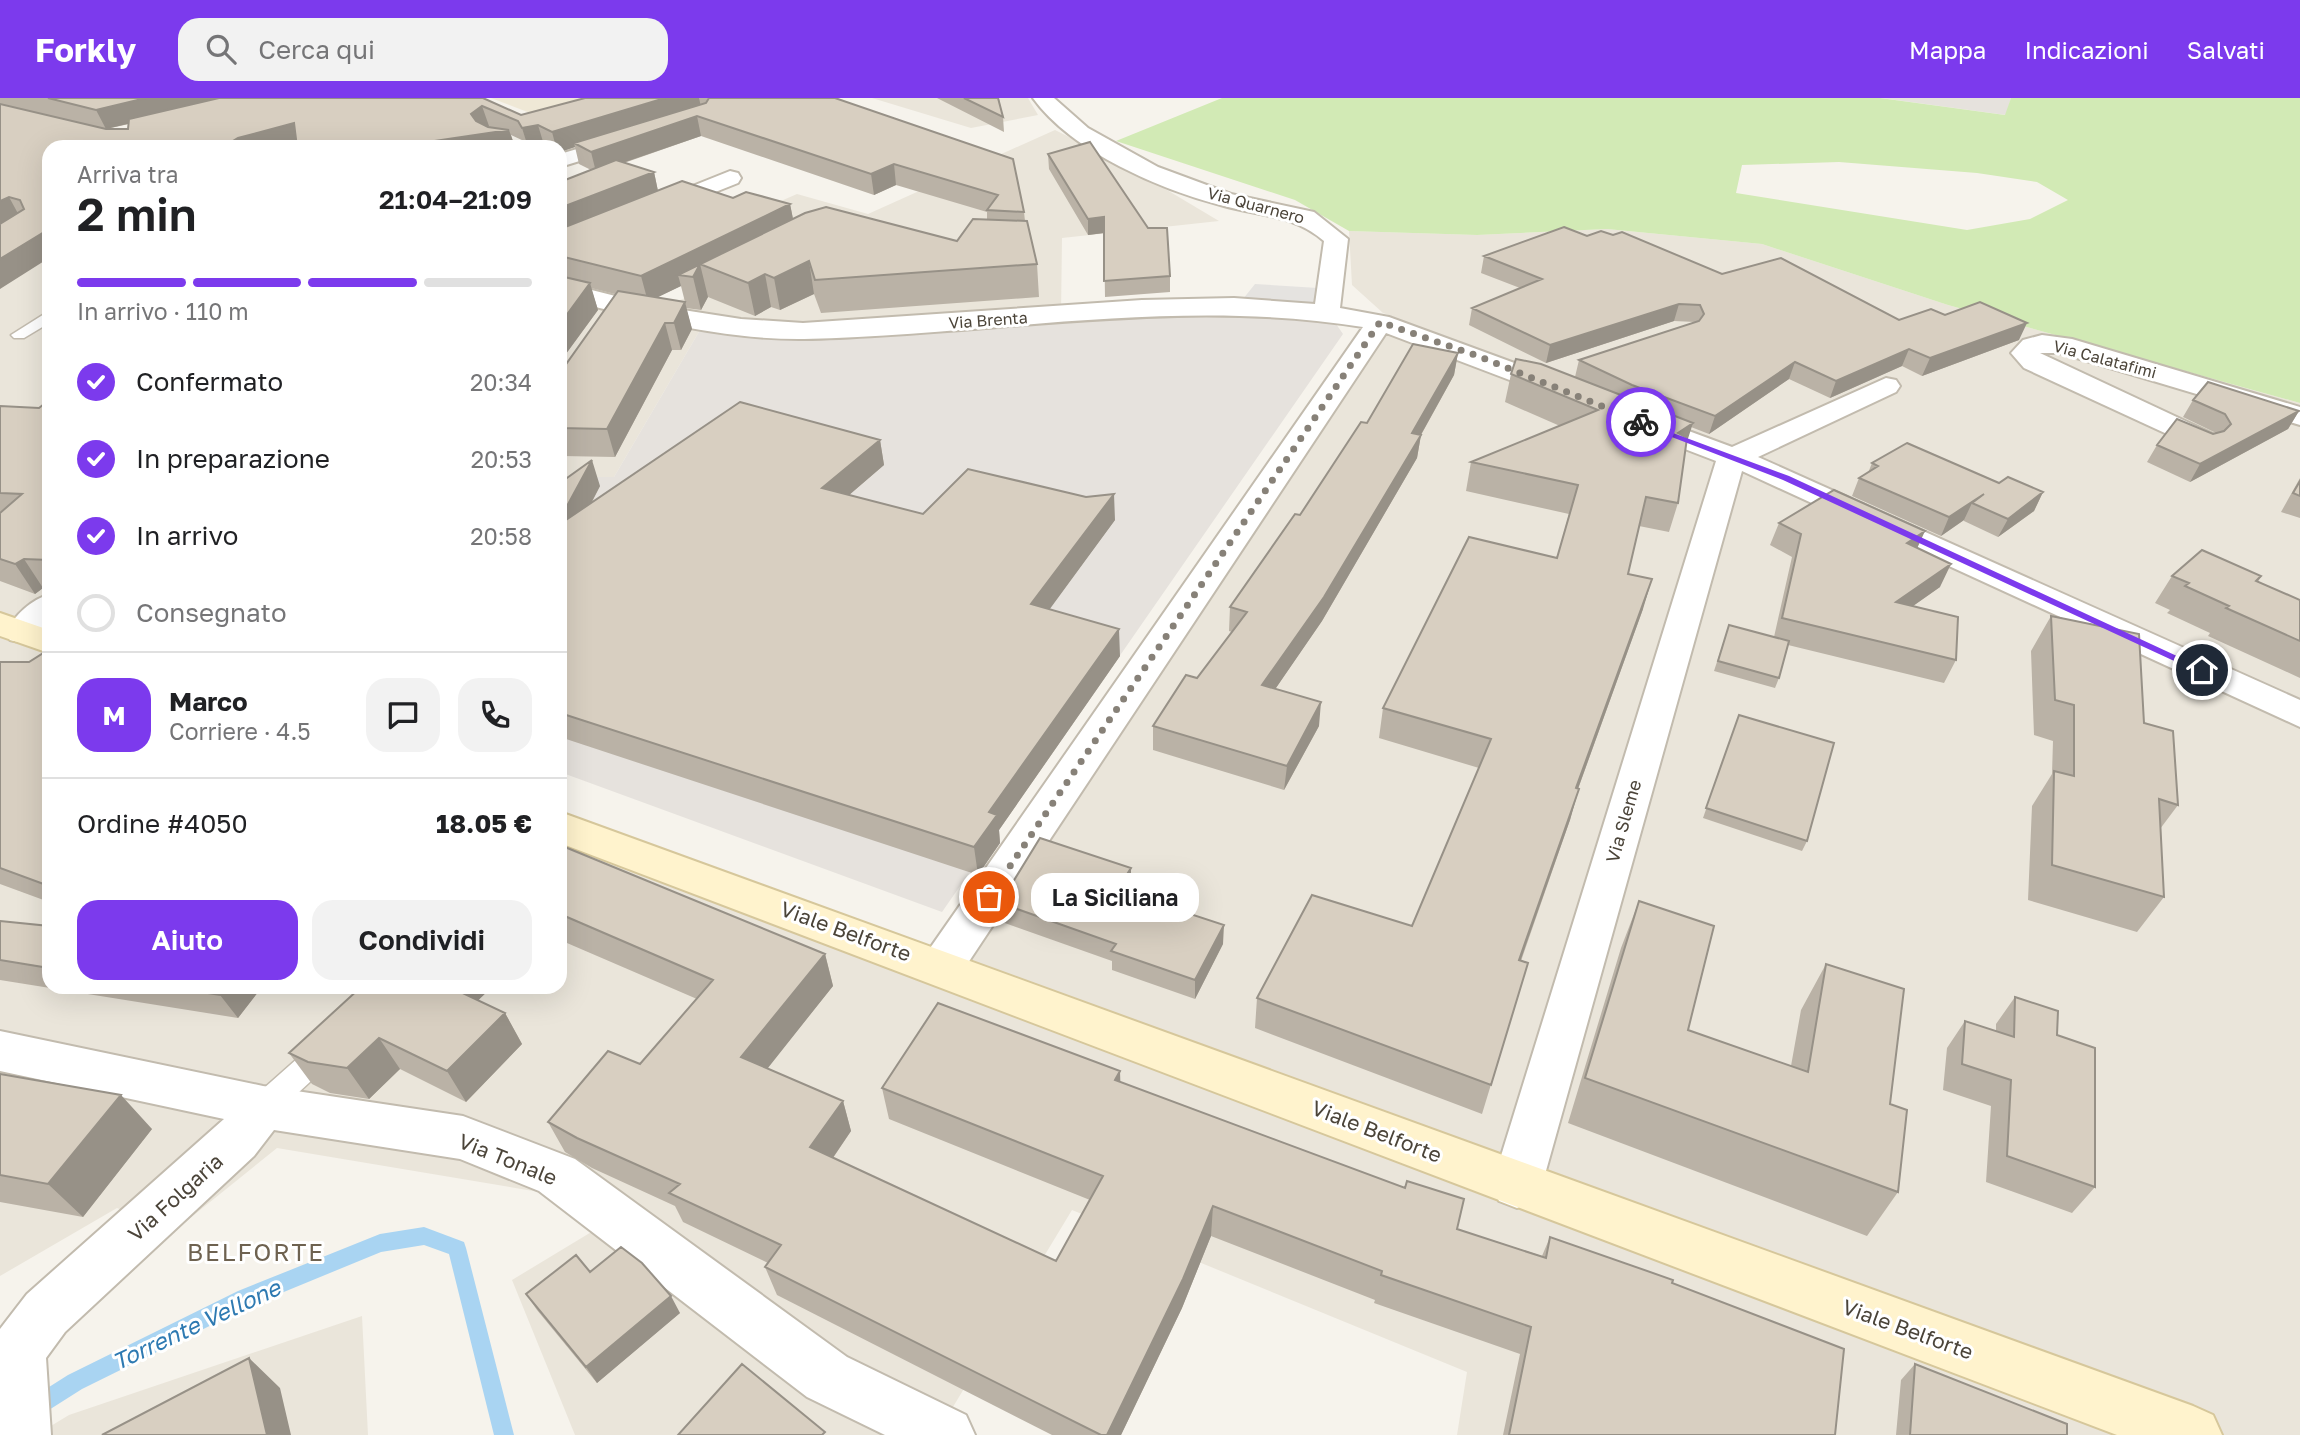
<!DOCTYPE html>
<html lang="it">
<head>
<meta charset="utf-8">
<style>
  :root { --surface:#fff; --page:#f2f2f2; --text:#202124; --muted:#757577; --line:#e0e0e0; --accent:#7c3aed }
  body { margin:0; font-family:"Golos Text",sans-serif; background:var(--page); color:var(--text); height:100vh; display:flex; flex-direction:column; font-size:26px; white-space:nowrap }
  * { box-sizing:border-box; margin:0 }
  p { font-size:23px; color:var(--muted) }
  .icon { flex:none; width:38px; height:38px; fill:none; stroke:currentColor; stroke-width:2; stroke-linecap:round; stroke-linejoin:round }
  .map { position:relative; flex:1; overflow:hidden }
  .panel { position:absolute; left:42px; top:42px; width:525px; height:854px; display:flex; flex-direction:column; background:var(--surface); border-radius:21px; box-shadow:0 7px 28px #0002 }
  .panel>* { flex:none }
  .pin { position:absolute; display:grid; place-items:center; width:60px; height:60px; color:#fff; margin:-30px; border:4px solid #fff; border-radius:50%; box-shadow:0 2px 7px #0007 }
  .courier { position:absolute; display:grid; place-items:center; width:70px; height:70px; margin:-35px; border:5px solid #7c3aed; border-radius:50%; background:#fff; color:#222; box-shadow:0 2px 9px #0007 }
  .bubble { position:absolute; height:49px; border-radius:21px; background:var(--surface); box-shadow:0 7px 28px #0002; font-size:23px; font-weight:600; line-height:49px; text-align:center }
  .headline em { font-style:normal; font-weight:600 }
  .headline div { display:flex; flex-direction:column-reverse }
  .headline { display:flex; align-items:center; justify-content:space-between; height:119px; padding:0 35px }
  h1 { font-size:46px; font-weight:600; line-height:52px }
  .bar { display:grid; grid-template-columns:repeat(4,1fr); gap:10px 7px; align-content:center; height:84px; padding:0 35px }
  .bar i { height:9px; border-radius:5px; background:var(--line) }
  .bar .on { background:var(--accent) }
  .bar p { grid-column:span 4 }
  .line { display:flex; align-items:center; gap:18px; padding:0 35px; border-top:2px solid var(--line) }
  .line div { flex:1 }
  .round { display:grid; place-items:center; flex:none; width:74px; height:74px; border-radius:21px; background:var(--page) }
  ol { padding:0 35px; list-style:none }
  li { display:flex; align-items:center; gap:21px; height:77px }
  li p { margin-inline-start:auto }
  li .icon { padding:7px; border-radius:50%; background:var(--accent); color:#fff; stroke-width:4 }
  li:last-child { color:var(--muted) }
  li i { width:38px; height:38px; border:4px solid var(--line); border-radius:50% }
  .button { display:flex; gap:14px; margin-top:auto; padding:14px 35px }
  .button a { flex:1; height:80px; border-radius:21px; background:var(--accent); color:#fff; font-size:28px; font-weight:600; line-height:80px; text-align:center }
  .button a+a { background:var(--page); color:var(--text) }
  header { display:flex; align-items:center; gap:42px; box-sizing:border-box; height:98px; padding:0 35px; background:var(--accent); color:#fff }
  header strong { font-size:33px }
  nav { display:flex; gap:38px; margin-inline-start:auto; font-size:24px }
  .search { width:490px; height:63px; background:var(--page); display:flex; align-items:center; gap:18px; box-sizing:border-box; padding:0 24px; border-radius:21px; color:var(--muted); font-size:26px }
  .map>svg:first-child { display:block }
  .residential { fill:#eae5da }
  .industrial { fill:#e6e2dd }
  .education { fill:#efe8d6 }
  .green { fill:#d2eab5; fill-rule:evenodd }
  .parking { fill:#e5e3e0 }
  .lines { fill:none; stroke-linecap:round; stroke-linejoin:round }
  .stream { fill:#a9d4f2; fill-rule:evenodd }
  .lane-casing { stroke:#c2bbae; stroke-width:3 }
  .street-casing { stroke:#c2bbae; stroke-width:4 }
  .secondary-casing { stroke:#d6c79b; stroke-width:4 }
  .lane { fill:#fff; fill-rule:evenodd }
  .street { fill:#fff; fill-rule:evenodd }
  .secondary { fill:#fff3cd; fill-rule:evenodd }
  .wall { fill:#bab2a6; fill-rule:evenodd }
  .shaded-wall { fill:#979187 }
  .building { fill:#d8cfc1; stroke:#979187; stroke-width:2 }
  .route { fill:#7c3aed }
  .done { stroke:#878178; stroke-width:7; stroke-dasharray:0 12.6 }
  .labels { text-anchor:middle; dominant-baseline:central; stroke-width:6; stroke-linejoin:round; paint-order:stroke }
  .far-street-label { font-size:16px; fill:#4b4439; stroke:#fff }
  .street-label { font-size:18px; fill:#4b4439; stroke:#fff }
  .near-street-label { font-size:21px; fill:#4b4439; stroke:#fff }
  .near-water-label { font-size:23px; font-style:italic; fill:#2e7ab2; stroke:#fff }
  .near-quarter-label { font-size:24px; letter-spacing:2px; fill:#6e6250; stroke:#fff }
</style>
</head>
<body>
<header>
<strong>Forkly</strong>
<div class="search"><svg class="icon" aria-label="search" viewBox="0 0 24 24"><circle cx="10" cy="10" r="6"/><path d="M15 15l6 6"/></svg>Cerca qui</div>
<nav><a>Mappa</a><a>Indicazioni</a><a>Salvati</a></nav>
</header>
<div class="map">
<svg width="2300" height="1337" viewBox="0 0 2300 1337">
  <rect width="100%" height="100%" fill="#f6f3ec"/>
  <!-- residential -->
  <path class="residential" d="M872,0h156l10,17 -67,13z
    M1055,32l70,35 94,56 -157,17 -1,77 -361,15 -86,147h-54v-188l91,24 135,-60 -60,-28 71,-31 71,20z
    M49,102v787h511v-160l382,139 423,-623 32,-25 -14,-5 -31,-28 -3,-54 128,4 130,-6 155,15 186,61 352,98v1032h-843l10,-63 -395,-162 -136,225h-361l-63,-155 81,-49 -48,-38 -268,-45 -103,83 -57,-23 -117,68v-1047z
    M362,1218l6,119h-332l33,-20z"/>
  <!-- industrial -->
  <path class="industrial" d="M1881,0h130l-5,17z
    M1200,214l134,9 9,13 -401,578 -382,-140v-295h54l86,-147 159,7z"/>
  <!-- education -->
  <path class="education" d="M491,0h139l-87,20z"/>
  <!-- green -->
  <path class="green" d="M1222,0h658l125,17 6,-17h289v305l-352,-98 -186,-61 -155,-15 -130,6 -128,-4 -54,-31 -179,-59zM1839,64l138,11 60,9 31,18 -38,19 -63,11 -231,-37 6,-28z"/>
  <!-- parking -->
  <path class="parking" d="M1255,186l63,4 -3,18 -72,-7z"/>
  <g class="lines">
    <!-- stream -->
    <path class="stream" d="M424,1129l40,15 2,6 48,187h-20l-45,-181 -25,-9 -43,7 -129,53 -170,84 -41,26 -7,3 -7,-3 -3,-7 3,-7 41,-26 170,-84 142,-57z"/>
    <defs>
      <path id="lane" d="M49,213v12l-25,15h-10l-3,-3z
        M326,940l10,4 4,8 -4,8 -63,58 -10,3 -10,-3 -4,-9 4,-9 63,-56z"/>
      <path id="street" d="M1033,0h21l34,30 70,39 73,27 83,18 34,27 -8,69 49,9 183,67 4,6 -4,6h-20l-166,-63 -428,645 -16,6 -16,-6 -6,-12 6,-12 437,-627c-186,-30 -371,8 -559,12 -82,1 -165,-21 -244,-41v-16l91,23 90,14 62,4 339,-23 92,-2 81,6 9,-63c-30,-26 -63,-25 -100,-35 -63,-16 -152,-54 -191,-108z
        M628,36l7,2 3,4 -3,4 -75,23v-13z
        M730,73l8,2 3,5 -3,5 -178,71v-15z
        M2042,237l30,4 228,68v18l-240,-72h-20l173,81 5,6 -5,6 -10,3 -10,-3 -169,-78 -13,-15 12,-13z
        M1886,280l10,2 4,6 -4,6 -138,65 542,243v27l-558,-256 -200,714 -7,16 -18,7 -18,-7 -7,-16 224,-724 -86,-33 -4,-6 4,-6 10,-3 92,34z
        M49,497v30c-13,13 -20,20 -39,15l-5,-8c10,-16 26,-33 44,-37z
        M0,933l263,55 200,30 112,43 272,198 119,58 9,20h-90l-78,-38 -268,-206 -79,-32 -186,-29 -20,26 -189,176 -19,26 5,77h-51v-106l27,-35 197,-175 -224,-48z"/>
      <path id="secondary" d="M0,515l49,17v23l-49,-17z
        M560,714l1633,594 20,9 9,20h-105l-1557,-592z"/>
    </defs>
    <!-- lane casing -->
    <use href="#lane" class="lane-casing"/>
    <!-- street casing -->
    <use href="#street" class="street-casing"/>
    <!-- secondary casing -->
    <use href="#secondary" class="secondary-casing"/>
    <!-- lane -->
    <use href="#lane" class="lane"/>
    <!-- street -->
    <use href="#street" class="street"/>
    <!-- secondary -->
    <use href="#secondary" class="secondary"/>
  </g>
  <!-- wall -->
  <path class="wall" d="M0,0h483l38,17 64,-17h250l178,61 11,53 1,9 12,43 2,33 -218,16 -7,-19 -34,16 -9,-3 -16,9 -47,-19 -7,13 -15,-2 6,21 -11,21h-9l-57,107 -53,-1 -2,-7v-81l4,-1 51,-73 -24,-6 7,22 -38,52v-180l31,-12 -12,-6 -4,-17 -15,5v-5h-12l-4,-2 -16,2 -4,-6 -13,-6 4,12h-218v-2l-248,2 -49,142zM129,26l-1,5h-22zM701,38l173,59 22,-10 91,27v8l-30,21 -164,-22 -3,-15 -132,-13 -4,-19 -30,-9zM681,188l4,16 -28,-5z
    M937,0h62v1l4,18 1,15z
    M1048,56l122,122v16l-65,5 -1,-64 -16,2 -39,-66z
    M1613,137l109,39 177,46 46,-5 74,25 -97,36 -20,-10 -72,32 -41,-19 -80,55 -18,-7 -6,20 -7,56 -9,29 -30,-6 -11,48 15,35 -65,180 -8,31 -49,141 7,2 -46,151 -227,-86 2,-30 155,-72 67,-158 -100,-30 4,-30 174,-150 12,-44 -103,-23 5,-29 89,-36 -55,-24 6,-28 64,3 4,-17 116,-38 -21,-1 -128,42 -77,-38 3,-17 48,-20 -39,-15 3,-17 103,-20z
    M1458,255l-4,22 -33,60 -4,23 -95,163 -47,68 44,37 -35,64 -131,-40v-24l44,-48 35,-46 -3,-1 1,-24 70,-92 67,-92z
    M49,302v189l-6,-1 -8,6 -35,-13v-175l39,2z
    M2193,302l106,11 -11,18 -98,53 -43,-20 10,-17 58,-12 -1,-1 -31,-15z
    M880,342l4,25 -35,30 74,19 192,6 -66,89 71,47 -121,174 1,13 -22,32 -418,-138v-254l40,3 -8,16z
    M1872,365l127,20 44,9 -9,19 -36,26 -34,-16v-1l-23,16 -89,-40 7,-18 9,-5z
    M2300,380v40l-19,-6z
    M1779,425l138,25 23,39 -27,19 43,54 -12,23 -156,-38 -9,33 -4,10 -61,-17 15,-46 45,12 18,-80 -22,-12z
    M2172,478h89l-3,6 42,18v78l-92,-42 2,-3 -43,-20 3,-3 -15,-7z
    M2051,518l93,107 34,82 -18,24 4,68 -27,35 -109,-32 4,-94 20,-32 1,-33 -19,-6 -3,-84z
    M49,556v248l-49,-18v-222h29z
    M1739,617l68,126 -5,10 -99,-33z
    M560,747l265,109 8,32 -66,82 76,33 8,30 -18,27 223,103 34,-61 -201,-81 -7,-31 238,-17v11l337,147 85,27 8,-19 122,46 163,152h-332l17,-81 -146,-51 1,-3 -164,-64 -29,72 -61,127h-69l-275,-140 -12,-28 3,-4 -85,-41 -8,-16 -83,-38 -27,-16 -17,-30 92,-58 57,-65 -137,-59z
    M1131,770v19l-4,7 96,50 -28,55 -83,-29v-9l-110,-39 -2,-19z
    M1639,803l49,129 103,36 10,-56 25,-46 64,140 8,88 -31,44 -299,-113 53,-175z
    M0,823l49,5v61h213l-24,31 -238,-38z
    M361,889h131l-14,13 27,13 17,31 -56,58 -66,-33 -31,30 -39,-6 -18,-9 -23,-31z
    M2015,899l42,38 38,152 -23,26 -86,-31 5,-76 -48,-16 4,-42 18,-27 31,10v-7z
    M0,976l152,55 -69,88 -83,-15z
    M590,1174l90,41 -83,70 -60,-73 -11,-16z
    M1915,1266l152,71h-171l5,-55z"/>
  <!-- shaded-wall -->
  <path class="shaded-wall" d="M146,0h92l-132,31 -10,-19z
    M665,0h34l2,9 -127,36 1,4 -15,5v-5h-4l-4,-15z
    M482,8l7,20 -12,8 -6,-20z
    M697,18l4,20 -105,36 -5,-20z
    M294,25l8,20 -14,4h-65l15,-9z
    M538,27l6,20 -16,2 -6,-19z
    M509,32l6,17h-121z
    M894,66l2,21 -22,10 -3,-21z
    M654,74l5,24 -99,40v-28z
    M9,99l12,22 -21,9v-27z
    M790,106l5,25 -95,35 8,33 -7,13 -8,-33 -15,-2 3,11 -33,16 -7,-26z
    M1104,119v16l-16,2v-16z
    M49,131v29l-49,31v-30z
    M809,163l5,33 -34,16 -6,-32z
    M765,176l6,33 -16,9 -7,-33z
    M590,185l8,27 -38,52v-38z
    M685,204l7,27 -11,21 -7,-27z
    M1679,206l-5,17 -128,42 4,-18z
    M665,225l7,27 -57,107 -8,-28z
    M2027,225l-8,17 -97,36 8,-18z
    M1909,251l-7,17 -72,32 6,-17z
    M1458,255l-4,22 -41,74 8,-14 -4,23 -95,163 -61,89 1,-25z
    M1795,264l-6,17 -80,55 6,-18z
    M2299,313l-11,18 -98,53 10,-18z
    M1693,325l-9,28 -6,-18z
    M880,342l4,25 -57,49 -5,-26z
    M592,362l8,26 -35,67 -5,-15v-19z
    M2043,394l-9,19 -36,26 10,-18z
    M1114,396l1,26 -82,112 -2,-28z
    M1984,396l-12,9 -8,17 -23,16 8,-19z
    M1925,433l-10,22 -8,-10z
    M24,461l19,29 -8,6 -20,-30z
    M1951,466l-11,23 -54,38 10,-23z
    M1652,481l-9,30 -76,210 9,-31z
    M1119,531l1,27 -121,174 1,13 -22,32 -4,-28 15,-35z
    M1321,604l-2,24 -35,64 3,-24z
    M1579,691l-9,31 -60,170 9,-30z
    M1131,770v19l-14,22v-19z
    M1224,827l-1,19 -28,55v-19z
    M825,856l8,32 -81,102 -11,-31z
    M227,889h35l-24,31 -18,-23z
    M446,889h46l-30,29z
    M505,915l17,31 -56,58 -19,-31z
    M379,940l21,31 -31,30 -22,-31z
    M1120,973l1,31 -6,-22z
    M121,997l31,34 -69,88 -35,-33z
    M843,1003l8,30 -32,47 -9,-31z
    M1213,1108l-2,30 -29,72 -61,127h-14z
    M671,1198l9,17 -83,70 -11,-16z
    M249,1260l31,30 11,47h-24z"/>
  <!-- building -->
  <path class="building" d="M48,0h98l-50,12z
    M219,0h264l38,17 64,-17h80l-113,34 -14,-7 -16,3 -4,-7 -36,-15 -11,8 5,7 12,6 21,3 -115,17h-97l-3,-24 -56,15 -15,9h-36l-1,-2 -3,2h-134v82l-49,30v-35l24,-15 -4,-9 -11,-3 -9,4v-97l106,25h22l1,-10z
    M709,0h126l178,61 11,53 -37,-2 11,-15 -104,-31 -23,10 -174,-58 -106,36 -17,-9 132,-40z
    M964,0h34l5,19z
    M1090,44l58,86h19l3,48 -66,5v-64l-16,2 -40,-65z
    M616,62l38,12 -94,36v-26z
    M682,83l51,17 13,-6 44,12 -149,72 -81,-20v-27z
    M826,109l131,34 16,-22 54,2 10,43 -222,16 -6,-19 -35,17 -9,-4 -17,9 -48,-19 -7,13 -15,-2 127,-62z
    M1564,129l23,9 14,-5 12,4 9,-3 100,42 59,-16 118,62 32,-11 14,6 35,-13 47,21 -97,35 -21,-9 -73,32 -41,-19 -80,54 -83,-31 -53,-25 120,-39 5,-7 -4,-9 -21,-1 -129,41 -78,-37 70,-29 -58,-23z
    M560,178l30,7 -30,41z
    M618,193l67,11 -11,21h-9l-58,106 -47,-1v-60l4,-1z
    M1413,246l45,9 -46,80 9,2 -97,162 -62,88 59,17 -34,64 -134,-40 33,-51 11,3 50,-66 -17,-5 65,-93 5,1 61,-93 6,1z
    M1516,261l25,5 152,59 -15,10 9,5 -9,65 -32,-6 -18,77 24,5 -76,209 3,1 -60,171 9,3 -37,122 -234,-87 55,-103 100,31 79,-187 -108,-31 86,-171 88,21 21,-73 -107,-23 127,-52 -87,-36z
    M2208,284l91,29 -99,53 -43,-19 20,-26 36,15 11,-3 7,-7 -6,-10 -32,-14z
    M49,302v160l-25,-1 -9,5 -15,-5v-46l22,-19 -22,-1v-87l39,2z
    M740,304l140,38 -58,48 101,26 45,-45 118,28 28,-3 -83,110 88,25 -130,183 8,3 -23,32 -414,-134v-189z
    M1907,345l92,40 9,-6 35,15 -35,27 -36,-16 12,-9 -35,23 -90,-39 19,-12 -6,-3z
    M592,362l-32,59v-36z
    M2300,383v15l-7,-3z
    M1834,392l91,41 -18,12 44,21 -55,38 62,15 -2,43 -174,-42 19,-84 -22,-11z
    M2202,452l59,26 -5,5 44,19v41l-74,-33 3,-2 -44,-20 4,-3 -17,-7z
    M2051,518l88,18 5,89 29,8 5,74 -19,-6 5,98 -112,-32 2,-94 20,5v-71l-19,-5z
    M1729,527l60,16 -10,37 -61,-17z
    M45,554l4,2v232l-49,-18v-206h29z
    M1739,617l95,28 -27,98 -101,-33z
    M1040,740l91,30 -14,22 107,35 -29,55 -84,-29 5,-7 -116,-41z
    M560,747l265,109 -84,103 102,44 -33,46 246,114 47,-85 -221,-88 56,-85 182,68 -5,9 290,108 2,-7 57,18 -7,30 89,29 4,-21 123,43 -1,3 172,66 -9,86h-326l22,-108 -150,-52 1,-4 -169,-65 -30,73 -76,156h-6l-336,-168 16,-22 -112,-52 11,-9 -103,-46 -29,-16 60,-71 32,13 73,-84 -153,-66z
    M1639,803l75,25 -26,104 120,42 18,-108 78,25 -14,115 17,6 -9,82 -313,-114z
    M0,823l49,5v42l-49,-8z
    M170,889h57l-7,8z
    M361,889h89l55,26 -58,58 -68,-33 -32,30 -39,-6 -19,-9z
    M2015,899l43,14 -1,24 38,13v139l-88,-31 4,-76 -49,-16 3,-43 49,16z
    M0,976l121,21 -73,89 -48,-9z
    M621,1149l21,16 29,33 -85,71 -60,-73 50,-39 14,17z
    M249,1260l18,77h-165z
    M742,1266l83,68 -3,3h-144z
    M1915,1266l152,60v11h-157z"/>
  <!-- route -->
  <path class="route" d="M1638,322l151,56 418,194 -9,2 -415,-192 -145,-56z"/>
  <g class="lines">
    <!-- done -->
    <path class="done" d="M989,799l391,-575 98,34 163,66"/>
  </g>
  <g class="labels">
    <!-- far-street labels -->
    <g class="far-street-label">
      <text transform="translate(1256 107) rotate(15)">Via Quarnero</text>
      <text transform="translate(988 222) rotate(-4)">Via Brenta</text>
      <text transform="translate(2105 261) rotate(15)">Via Calatafimi</text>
    </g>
    <!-- street labels -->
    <g class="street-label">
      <text transform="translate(1623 723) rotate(-74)">Via Sleme</text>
    </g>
    <!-- near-street labels -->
    <g class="near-street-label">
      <text transform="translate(846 833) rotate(20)">Viale Belforte</text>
      <text transform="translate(1377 1033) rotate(21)">Viale Belforte</text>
      <text transform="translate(508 1061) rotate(22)">Via Tonale</text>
      <text transform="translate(175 1099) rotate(-42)">Via Folgaria</text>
      <text transform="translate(1908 1231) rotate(20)">Viale Belforte</text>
    </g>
    <!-- near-water labels -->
    <g class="near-water-label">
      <text transform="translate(196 1226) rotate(-25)">Torrente Vellone</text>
    </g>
    <!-- near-quarter labels -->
    <g class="near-quarter-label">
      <text x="256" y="1153">BELFORTE</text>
    </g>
  </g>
</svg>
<div class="pin" style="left:989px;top:799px;background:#ea580c"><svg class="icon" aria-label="bag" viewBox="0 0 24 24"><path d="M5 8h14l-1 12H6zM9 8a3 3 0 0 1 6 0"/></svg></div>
<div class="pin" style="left:2202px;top:572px;background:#1f2937"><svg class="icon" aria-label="home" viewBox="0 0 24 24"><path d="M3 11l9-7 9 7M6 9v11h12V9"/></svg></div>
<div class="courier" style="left:1641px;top:324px"><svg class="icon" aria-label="bike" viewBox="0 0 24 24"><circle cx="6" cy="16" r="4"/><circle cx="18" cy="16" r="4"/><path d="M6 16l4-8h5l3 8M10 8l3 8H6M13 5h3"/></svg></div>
<div class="bubble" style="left:1031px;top:775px;width:168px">La Siciliana</div>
<section class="panel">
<div class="headline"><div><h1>2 min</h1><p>Arriva tra</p></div><em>21:04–21:09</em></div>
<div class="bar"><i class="on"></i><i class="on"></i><i class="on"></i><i></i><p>In arrivo · 110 m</p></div>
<ol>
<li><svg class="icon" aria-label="check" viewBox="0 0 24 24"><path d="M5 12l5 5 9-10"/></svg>Confermato<p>20:34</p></li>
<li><svg class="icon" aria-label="check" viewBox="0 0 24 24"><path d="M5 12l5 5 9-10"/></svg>In preparazione<p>20:53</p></li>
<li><svg class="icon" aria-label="check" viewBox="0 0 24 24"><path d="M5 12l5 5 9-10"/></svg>In arrivo<p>20:58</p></li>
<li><i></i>Consegnato</li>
</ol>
<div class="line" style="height:126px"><b class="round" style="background:var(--accent);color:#fff">M</b><div><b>Marco</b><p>Corriere · 4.5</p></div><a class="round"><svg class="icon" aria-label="chat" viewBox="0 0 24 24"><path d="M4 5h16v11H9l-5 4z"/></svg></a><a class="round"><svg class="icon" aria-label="phone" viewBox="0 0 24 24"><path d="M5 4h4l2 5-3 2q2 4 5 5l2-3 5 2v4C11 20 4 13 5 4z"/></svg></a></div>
<div class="line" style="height:91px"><div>Ordine #4050</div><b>18.05 €</b></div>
<div class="button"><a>Aiuto</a><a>Condividi</a></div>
</section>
</div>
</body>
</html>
